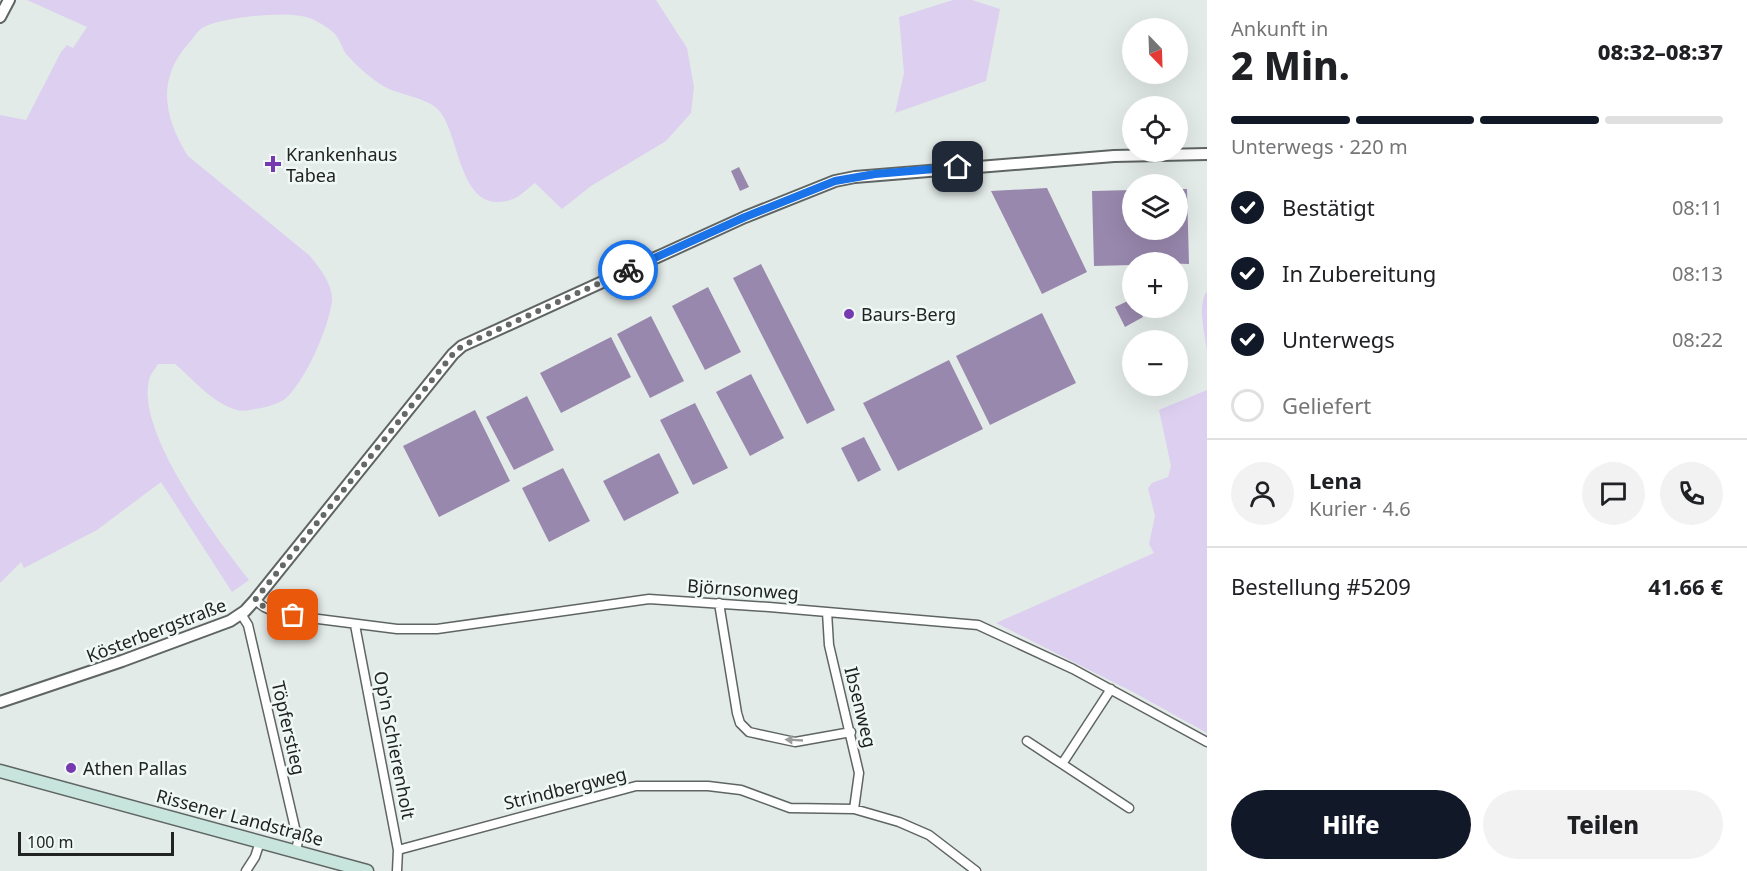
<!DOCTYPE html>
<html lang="de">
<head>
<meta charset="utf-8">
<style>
  :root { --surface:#fff; --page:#f2f2f2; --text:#202124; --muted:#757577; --line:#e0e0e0; --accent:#111827 }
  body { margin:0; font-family:"Noto Sans",sans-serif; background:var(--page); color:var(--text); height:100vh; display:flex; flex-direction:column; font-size:22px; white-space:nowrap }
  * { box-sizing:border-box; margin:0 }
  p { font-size:20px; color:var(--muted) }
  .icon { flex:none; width:33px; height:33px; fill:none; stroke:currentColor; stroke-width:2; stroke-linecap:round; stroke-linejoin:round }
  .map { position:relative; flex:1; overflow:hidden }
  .drawer { display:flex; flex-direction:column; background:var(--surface); width:540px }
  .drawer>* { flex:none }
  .needle { width:39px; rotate:157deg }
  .buttons { position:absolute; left:1122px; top:18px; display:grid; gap:12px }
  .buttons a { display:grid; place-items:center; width:66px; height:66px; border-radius:50%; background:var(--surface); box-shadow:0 6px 24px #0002; font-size:30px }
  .scale { position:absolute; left:18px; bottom:15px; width:156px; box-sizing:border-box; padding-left:6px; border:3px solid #202322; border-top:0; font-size:16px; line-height:21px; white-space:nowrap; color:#202322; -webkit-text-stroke:4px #f0f8f5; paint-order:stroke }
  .pin { position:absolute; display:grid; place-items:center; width:51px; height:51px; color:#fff; margin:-26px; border-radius:12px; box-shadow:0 3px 9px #0006 }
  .courier { position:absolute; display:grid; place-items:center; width:60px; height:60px; margin:-30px; border:4px solid #1a73e8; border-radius:50%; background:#fff; color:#222; box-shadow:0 2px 8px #0007 }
  .head em { font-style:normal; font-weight:800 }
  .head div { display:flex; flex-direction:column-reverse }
  .head { display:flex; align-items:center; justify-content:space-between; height:102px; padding:0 24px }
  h1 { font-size:39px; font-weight:800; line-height:45px }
  .bar { display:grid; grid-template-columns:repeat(4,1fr); gap:9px 6px; align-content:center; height:72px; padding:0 24px }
  .bar i { height:8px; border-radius:4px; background:var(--line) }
  .bar .on { background:var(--accent) }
  .bar p { grid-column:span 4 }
  .line { display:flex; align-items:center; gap:15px; padding:0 24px; border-top:2px solid var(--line) }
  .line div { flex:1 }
  .round { display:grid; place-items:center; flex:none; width:63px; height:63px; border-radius:32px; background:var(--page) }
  ol { padding:0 24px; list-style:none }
  li { display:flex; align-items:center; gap:18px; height:66px }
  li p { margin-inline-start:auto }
  li .icon { padding:6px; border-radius:50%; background:var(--accent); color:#fff; stroke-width:4 }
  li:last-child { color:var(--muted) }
  li i { width:33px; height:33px; border:3px solid var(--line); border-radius:50% }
  .button { display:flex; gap:12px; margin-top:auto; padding:12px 24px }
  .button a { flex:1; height:69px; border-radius:36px; background:var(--accent); color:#fff; font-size:24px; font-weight:800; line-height:69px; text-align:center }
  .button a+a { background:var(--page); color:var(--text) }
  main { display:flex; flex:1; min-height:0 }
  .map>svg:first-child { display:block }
  .green { fill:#dccff0 }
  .water { fill:#9888ae }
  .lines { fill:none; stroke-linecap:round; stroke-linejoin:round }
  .minor-casing { stroke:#5f6563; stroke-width:11 }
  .tertiary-casing { stroke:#5f6563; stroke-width:14 }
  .secondary-casing { stroke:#5f6563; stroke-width:15 }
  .minor { stroke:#fff; stroke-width:8 }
  .tertiary { stroke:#fff; stroke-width:10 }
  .secondary { stroke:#c7e5dc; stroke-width:12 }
  .oneway { fill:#9b9c9c }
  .done { stroke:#646967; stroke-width:6; stroke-dasharray:0 10.8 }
  .route { stroke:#1a73e8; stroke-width:8 }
  .poi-dot { fill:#7639af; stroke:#f0f8f5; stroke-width:2 }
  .labels { text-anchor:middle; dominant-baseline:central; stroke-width:5; stroke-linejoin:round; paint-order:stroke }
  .poi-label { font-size:18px; fill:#202322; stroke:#f0f8f5; text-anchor:start }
  .street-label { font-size:18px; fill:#202322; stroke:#f0f8f5 }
</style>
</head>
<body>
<main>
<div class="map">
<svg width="1207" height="871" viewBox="0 0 1207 871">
  <rect width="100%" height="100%" fill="#e3ebe8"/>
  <!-- green -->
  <path class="green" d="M27,0h629l31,48 7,39 -3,26 -25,28 -75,45 -29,23 -27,-26c-7,5 -14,13 -22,16 -53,19 -52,-58 -72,-86 -12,-17 -44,-17 -61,-29 -12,-8 -24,-19 -34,-30 -4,-6 -6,-14 -11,-20 -5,-5 -16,-12 -23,-15 -18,-7 -40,-4 -59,-3 -15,2 -34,4 -49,11 -6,3 -11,11 -15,16 -33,36 -25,75 -1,113l122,100c10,13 23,28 22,45 -3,26 -27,81 -47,98 -7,5 -21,9 -30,10 -6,1 -13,3 -18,1 -25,-7 -43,-30 -62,-46h-17c-3,5 -8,11 -9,16 -13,53 68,159 100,200l-17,12 -71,-110 -64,48 -73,38 -3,-6 -21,21v-468l26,5 35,-68 6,-7 6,3 14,-21z
    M953,0h19l28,9 -14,72 -91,32 9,-40 -5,-56z
    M1207,291v61c-2,-16 -10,-48 0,-61z
    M1207,390v343l-74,-41 -137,-69 158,-70 -5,-9 6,-28 -7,-28 4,-5 16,-6 3,-11 -12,-56z"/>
  <!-- water -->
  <path class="water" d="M739,167l10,20 -9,4 -9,-20z
    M1047,188l40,84 -45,22 -51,-103z
    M1178,189h9l2,75 -57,-2v3l-38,1 -2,-75 40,-1v40h46z
    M761,264l74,146 -28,14 -74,-146z
    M708,287l33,65 -36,18 -33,-64z
    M1132,299v9h6l5,9 -18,10 -10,-20z
    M1042,313l34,70 -86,42 -34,-69z
    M651,316l33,65 -34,17 -33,-64z
    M611,337l20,40 -70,36 -21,-40z
    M949,360l34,69 -85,42 -35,-68z
    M751,374l33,64 -34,18 -34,-64z
    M527,396l27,54 -40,20 -28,-53z
    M695,403l33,65 -35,17 -33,-65z
    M475,410l35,71 -71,36 -36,-71z
    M864,437l17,33 -23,12 -17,-34z
    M659,453l20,40 -55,28 -21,-40z
    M563,468l27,53 -41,21 -27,-54z"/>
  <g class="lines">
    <defs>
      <path id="minor" d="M255,600l9,7 15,7 118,15h40l212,-30 120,8 209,18 95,44 134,73
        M719,603l18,110 3,10 9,9 46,10 56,-10
        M827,612l2,33 30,128 -5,36
        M241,614l7,11 50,216 -2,10
        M355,625l43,225 -1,21
        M1027,741l35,23 49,-75
        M1062,764l67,44
        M398,850l238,-64h72l33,4 49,18 64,1 45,13 30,13 47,36
        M246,871l9,-14 5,-15"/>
      <path id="tertiary" d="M0,17l9,-17
        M0,702l122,-41 108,-40 15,-10 10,-11 198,-246 9,-8 283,-129 90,-36 20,-4 259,-21 93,-2"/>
      <path id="secondary" d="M0,771l367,100"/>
    </defs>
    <!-- minor casing -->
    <use href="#minor" class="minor-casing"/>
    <!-- tertiary casing -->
    <use href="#tertiary" class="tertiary-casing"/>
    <!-- secondary casing -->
    <use href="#secondary" class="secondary-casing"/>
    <!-- minor -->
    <use href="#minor" class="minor"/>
    <!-- tertiary -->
    <use href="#tertiary" class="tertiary"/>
    <!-- secondary -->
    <use href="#secondary" class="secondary"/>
  </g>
  <!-- one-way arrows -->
  <defs><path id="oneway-solid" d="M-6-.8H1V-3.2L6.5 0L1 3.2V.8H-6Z" transform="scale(1.5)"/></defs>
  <use class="oneway" href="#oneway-solid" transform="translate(794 740) rotate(-177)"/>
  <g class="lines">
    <!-- done -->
    <path class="done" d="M293,615l-23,-4 -15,-11 198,-246 9,-8 166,-76"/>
    <!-- route -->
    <path class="route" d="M628,270l117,-53 90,-36 40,-7 83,-7"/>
  </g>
  <!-- markers -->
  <g class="poi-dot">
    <path d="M270 155h6v6h6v6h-6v6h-6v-6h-6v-6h6z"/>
    <circle cx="849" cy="314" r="6"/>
    <circle cx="71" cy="768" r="6"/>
  </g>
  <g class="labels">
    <!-- poi labels -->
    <g class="poi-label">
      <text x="286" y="154">Krankenhaus<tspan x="286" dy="21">Tabea</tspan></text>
      <text x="861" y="314">Baurs-Berg</text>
      <text x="83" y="768">Athen Pallas</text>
    </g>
    <!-- street labels -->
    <g class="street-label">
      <text transform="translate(743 589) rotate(4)">Björnsonweg</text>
      <text transform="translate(156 630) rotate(-21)">Kösterbergstraße</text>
      <text transform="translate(861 707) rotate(76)">Ibsenweg</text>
      <text transform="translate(289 728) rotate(77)">Töpferstieg</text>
      <text transform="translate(395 745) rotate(79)">Op'n Schierenholt</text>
      <text transform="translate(565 788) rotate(-14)">Strindbergweg</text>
      <text transform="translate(240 817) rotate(15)">Rissener Landstraße</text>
    </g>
  </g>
</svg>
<div class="buttons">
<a><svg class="needle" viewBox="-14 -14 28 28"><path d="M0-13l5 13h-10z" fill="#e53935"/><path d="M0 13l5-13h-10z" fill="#757577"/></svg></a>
<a><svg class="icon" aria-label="locate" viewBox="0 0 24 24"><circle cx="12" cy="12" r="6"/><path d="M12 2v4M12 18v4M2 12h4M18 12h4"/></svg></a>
<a><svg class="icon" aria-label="layers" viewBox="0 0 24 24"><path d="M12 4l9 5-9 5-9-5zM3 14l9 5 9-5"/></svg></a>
<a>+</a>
<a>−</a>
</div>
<div class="scale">100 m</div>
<div class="pin" style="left:293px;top:615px;background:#ea580c"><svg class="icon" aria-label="bag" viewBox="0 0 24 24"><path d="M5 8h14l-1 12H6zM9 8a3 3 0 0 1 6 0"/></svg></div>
<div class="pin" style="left:958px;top:167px;background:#1f2937"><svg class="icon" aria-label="home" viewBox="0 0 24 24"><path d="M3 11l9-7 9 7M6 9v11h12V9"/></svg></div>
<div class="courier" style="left:628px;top:270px"><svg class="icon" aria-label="bike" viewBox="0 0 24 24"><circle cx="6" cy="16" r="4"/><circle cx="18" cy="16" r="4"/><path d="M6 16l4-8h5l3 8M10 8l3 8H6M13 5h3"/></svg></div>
</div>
<section class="drawer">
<div class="head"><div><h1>2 Min.</h1><p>Ankunft in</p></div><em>08:32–08:37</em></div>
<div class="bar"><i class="on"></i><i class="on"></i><i class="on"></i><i></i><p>Unterwegs · 220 m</p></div>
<ol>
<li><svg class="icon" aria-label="check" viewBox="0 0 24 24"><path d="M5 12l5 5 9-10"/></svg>Bestätigt<p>08:11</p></li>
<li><svg class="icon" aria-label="check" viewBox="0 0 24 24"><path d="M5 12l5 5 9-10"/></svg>In Zubereitung<p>08:13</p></li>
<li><svg class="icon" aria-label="check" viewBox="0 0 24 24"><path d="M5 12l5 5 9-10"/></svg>Unterwegs<p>08:22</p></li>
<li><i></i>Geliefert</li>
</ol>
<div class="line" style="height:108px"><a class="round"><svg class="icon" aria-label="person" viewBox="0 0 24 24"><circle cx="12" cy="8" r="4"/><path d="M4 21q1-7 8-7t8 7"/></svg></a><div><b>Lena</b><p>Kurier · 4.6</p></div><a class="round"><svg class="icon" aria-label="chat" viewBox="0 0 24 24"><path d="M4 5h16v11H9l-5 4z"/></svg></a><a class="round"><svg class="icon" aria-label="phone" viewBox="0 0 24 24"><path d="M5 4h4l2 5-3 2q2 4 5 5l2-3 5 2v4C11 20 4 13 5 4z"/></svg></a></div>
<div class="line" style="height:78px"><div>Bestellung #5209</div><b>41.66 €</b></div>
<div class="button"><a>Hilfe</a><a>Teilen</a></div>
</section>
</main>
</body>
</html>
